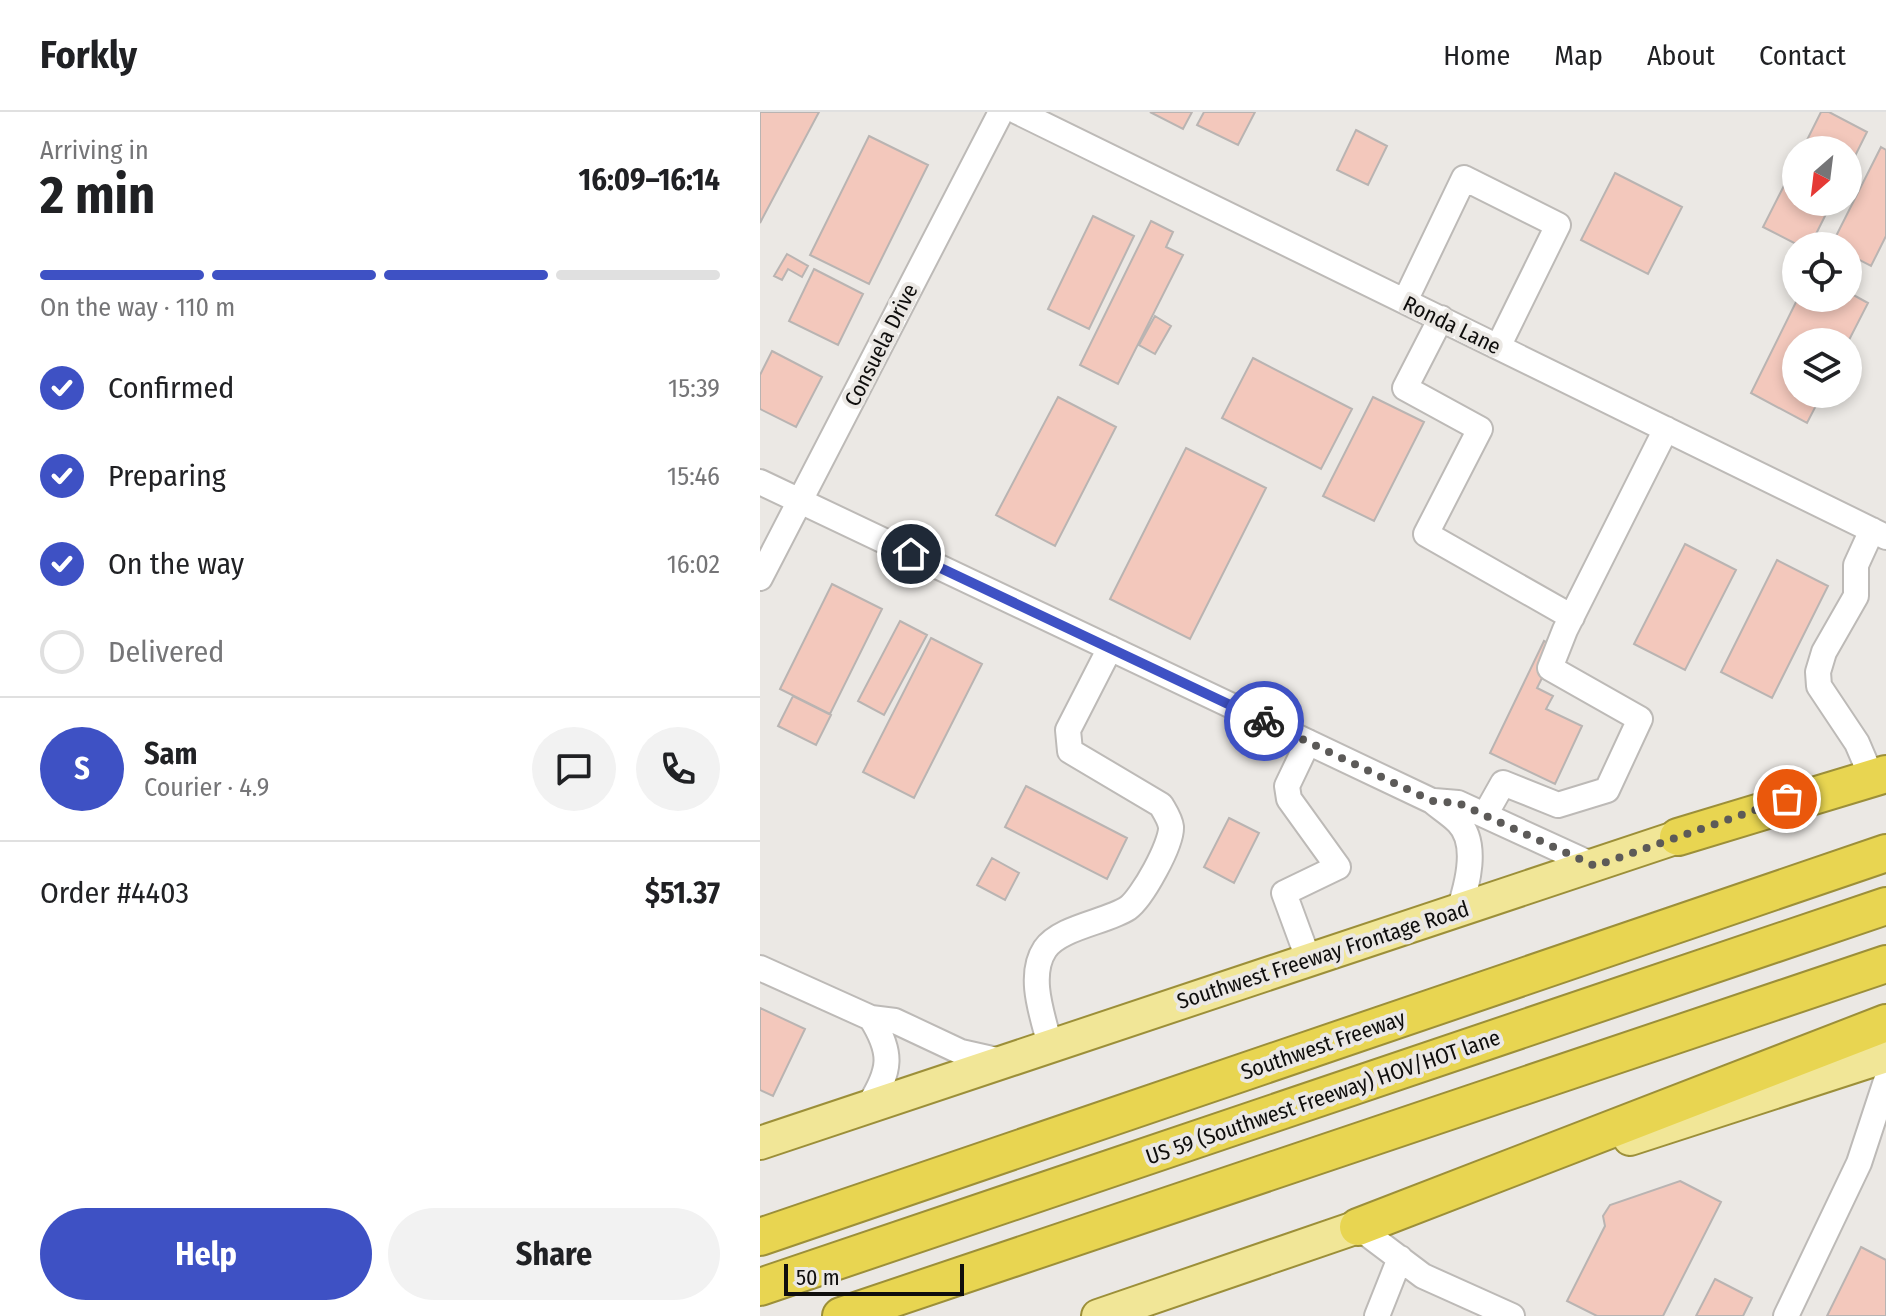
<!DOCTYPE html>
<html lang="en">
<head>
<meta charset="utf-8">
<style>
  :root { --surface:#fff; --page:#f2f2f2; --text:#202124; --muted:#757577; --line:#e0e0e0; --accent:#3e51c4 }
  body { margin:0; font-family:"Fira Sans Condensed",sans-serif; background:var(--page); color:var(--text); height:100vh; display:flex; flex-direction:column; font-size:30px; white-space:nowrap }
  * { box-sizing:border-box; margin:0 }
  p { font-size:26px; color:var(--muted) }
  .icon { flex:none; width:44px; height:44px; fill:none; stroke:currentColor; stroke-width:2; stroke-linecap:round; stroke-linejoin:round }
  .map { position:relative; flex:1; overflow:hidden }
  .details { display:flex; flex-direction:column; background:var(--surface); width:760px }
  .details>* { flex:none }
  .needle { width:52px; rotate:208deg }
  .fabs { position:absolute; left:1022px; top:24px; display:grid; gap:16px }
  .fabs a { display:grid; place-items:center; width:80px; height:80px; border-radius:50%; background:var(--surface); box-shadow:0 4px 12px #0003; font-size:40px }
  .scale { position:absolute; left:24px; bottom:20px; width:180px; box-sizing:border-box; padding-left:8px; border:4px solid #0f0e0d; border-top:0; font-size:22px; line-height:28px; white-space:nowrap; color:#0f0e0d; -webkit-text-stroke:6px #ebe8e4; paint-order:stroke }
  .pin { position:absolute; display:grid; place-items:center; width:68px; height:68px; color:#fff; margin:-34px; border:4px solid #fff; border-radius:50%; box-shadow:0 2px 8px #0007 }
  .courier { position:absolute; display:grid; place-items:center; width:80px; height:80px; margin:-40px; border:6px solid #3e51c4; border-radius:50%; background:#fff; color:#222; box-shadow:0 2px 10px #0007 }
  .summary em { font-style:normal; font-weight:700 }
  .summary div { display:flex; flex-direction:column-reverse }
  .summary { display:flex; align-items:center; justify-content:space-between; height:136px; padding:0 40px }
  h1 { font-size:52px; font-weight:700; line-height:60px }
  .bar { display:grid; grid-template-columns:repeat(4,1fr); gap:12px 8px; align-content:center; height:96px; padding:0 40px }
  .bar i { height:10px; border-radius:6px; background:var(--line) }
  .bar .active { background:var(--accent) }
  .bar p { grid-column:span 4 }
  .line { display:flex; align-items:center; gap:20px; padding:0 40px; border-top:2px solid var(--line) }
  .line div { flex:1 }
  .round { display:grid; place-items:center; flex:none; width:84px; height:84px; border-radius:42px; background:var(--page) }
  ol { padding:0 40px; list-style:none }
  li { display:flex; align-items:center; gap:24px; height:88px }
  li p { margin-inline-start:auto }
  li .icon { padding:8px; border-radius:50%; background:var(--accent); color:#fff; stroke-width:4 }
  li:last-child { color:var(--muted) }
  li i { width:44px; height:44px; border:4px solid var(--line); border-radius:50% }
  .action { display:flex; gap:16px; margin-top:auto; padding:16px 40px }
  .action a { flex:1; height:92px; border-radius:48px; background:var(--accent); color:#fff; font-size:32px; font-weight:700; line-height:92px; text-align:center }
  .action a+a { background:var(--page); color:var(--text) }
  header { display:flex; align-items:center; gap:48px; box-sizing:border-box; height:112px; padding:0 40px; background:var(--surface); border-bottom:2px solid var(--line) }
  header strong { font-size:38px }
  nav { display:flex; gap:44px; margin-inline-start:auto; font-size:28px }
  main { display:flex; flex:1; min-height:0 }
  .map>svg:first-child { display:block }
  .building { fill:#f3c8bc; stroke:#b9b4b2; stroke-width:2 }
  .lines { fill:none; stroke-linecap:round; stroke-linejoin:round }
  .minor-casing { stroke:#bdbab7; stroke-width:28 }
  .major-casing { stroke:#9c8f39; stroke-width:36 }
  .highway-casing { stroke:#9c8f39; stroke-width:40 }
  .minor { stroke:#fff; stroke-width:24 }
  .major { stroke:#f1e697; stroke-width:32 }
  .highway { stroke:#e8d551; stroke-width:36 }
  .done { stroke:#5c5a58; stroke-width:8; stroke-dasharray:0 14.4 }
  .route { stroke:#3e51c4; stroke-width:10 }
  .labels { text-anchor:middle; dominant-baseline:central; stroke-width:8; stroke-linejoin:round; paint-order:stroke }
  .street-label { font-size:22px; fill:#0f0e0d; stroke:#ebe8e4 }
</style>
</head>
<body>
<header>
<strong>Forkly</strong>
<nav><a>Home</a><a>Map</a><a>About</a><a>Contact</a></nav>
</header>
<main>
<section class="details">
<div class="summary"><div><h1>2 min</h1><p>Arriving in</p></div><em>16:09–16:14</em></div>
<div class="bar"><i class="active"></i><i class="active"></i><i class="active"></i><i></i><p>On the way · 110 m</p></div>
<ol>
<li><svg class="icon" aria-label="check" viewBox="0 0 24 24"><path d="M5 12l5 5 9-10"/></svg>Confirmed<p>15:39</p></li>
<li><svg class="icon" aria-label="check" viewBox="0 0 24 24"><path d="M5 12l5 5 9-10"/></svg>Preparing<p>15:46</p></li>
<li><svg class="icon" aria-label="check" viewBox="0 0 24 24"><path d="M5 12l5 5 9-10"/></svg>On the way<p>16:02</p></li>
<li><i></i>Delivered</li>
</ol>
<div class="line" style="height:144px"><b class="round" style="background:var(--accent);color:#fff">S</b><div><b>Sam</b><p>Courier · 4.9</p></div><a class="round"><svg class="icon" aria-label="chat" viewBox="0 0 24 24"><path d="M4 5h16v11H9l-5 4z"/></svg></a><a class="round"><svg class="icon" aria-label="phone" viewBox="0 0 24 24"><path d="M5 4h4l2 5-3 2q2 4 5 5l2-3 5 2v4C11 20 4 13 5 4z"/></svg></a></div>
<div class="line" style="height:104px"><div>Order #4403</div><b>$51.37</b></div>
<div class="action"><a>Help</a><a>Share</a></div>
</section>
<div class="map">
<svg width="1126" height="1204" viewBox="0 0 1126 1204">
  <rect width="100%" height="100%" fill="#ebe8e4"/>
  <!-- building -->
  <path class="building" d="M0,0h59l-59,111z
    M390,0h42l-9,17z
    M444,0h51l-17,33 -41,-20z
    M1061,0h8l38,20 -19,38v-20h-46z
    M596,18l31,16 -19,39 -31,-15z
    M109,24l59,29 -59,119 -59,-29z
    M1121,35l5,3v86l-15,30 -23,-12v-8h-17z
    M1036,50v40h36l-22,44h-10l-37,-19z
    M855,61l67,34 -34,67 -67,-34z
    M333,104l41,20 -45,93 -41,-20z
    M391,109l22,11 -7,15 17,8 -65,129 -38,-19z
    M27,142l21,12 -6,11 -14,-8 -6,11 -8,-4z
    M54,157l49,25 -25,51 -49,-24z
    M1088,180l20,11 -20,39h-52v52h26l-15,29 -56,-30 47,-95h50z
    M395,204l16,10 -16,28 -16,-9z
    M12,239l50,26 -26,50 -36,-18v-34z
    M493,246l99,51 -31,60 -99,-51z
    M298,285l58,30 -61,119 -59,-31z
    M613,285l51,25 -50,99 -51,-25z
    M426,336l80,40 -76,151 -80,-40z
    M925,432l51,26 -51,100 -51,-26z
    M1017,448l51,26 -56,112 -51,-26z
    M72,472l50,25 -52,105 -50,-25z
    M140,509l27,14 -43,80 -26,-14z
    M171,526l51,26 -68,134 -51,-26z
    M784,529l13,7 -20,40 16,8 -7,13 36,17 -27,58 -65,-31z
    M33,584l38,19 -15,30 -38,-19z
    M266,674l101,52 -20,41 -102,-52z
    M469,706l30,15 -25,50 -30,-16z
    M232,746l27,15 -14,27 -28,-15z
    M0,896l45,21 -32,67 -13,-6z
    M920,1069l41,21 -58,114h-66l-30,-15 38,-75 -2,-10 7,-11z
    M1101,1135l25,13v56h-59z
    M955,1167l37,19 -9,18h-47z"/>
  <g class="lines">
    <defs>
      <path id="minor" d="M258,0l868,425
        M645,189l59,-123 94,47 -60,122
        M681,206l-36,70 75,41 -54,105 146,83
        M0,370l672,319c8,7 18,13 26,21 21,21 9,64 1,88
        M0,466l241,-466
        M548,630l-21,44 2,13 49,68 -54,26 25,68
        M1109,659l-12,-28 -38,-57 -1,-14 6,-20 32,-56v-31l16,-35
        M674,689l24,2 137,63
        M725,703l18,-32 55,22 49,-15 33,-71 -90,-51 15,-38 101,-201
        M0,856l111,50 24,3 66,31 40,9
        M290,933c-7,-28 -23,-69 -5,-96 15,-22 62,-27 83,-41 14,-10 44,-64 43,-81 -1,-8 -6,-15 -10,-22l-91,-54 -2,-21 42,-82
        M109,993c22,-35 24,-52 2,-87
        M598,1115l65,49 89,40
        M617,1204l23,-58
        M1026,1204l73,-153 27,-82"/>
      <path id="major" d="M870,1027l256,-83
        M0,1031l942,-314
        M338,1204l283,-97"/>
      <path id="highway" d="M918,725l208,-63
        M598,1115l528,-204
        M0,1125l1126,-384
        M0,1175l1126,-381
        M81,1204l1045,-352"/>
    </defs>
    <!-- minor casing -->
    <use href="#minor" class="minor-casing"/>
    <!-- major casing -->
    <use href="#major" class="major-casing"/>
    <!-- highway casing -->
    <use href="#highway" class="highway-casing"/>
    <!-- minor -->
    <use href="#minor" class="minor"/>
    <!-- major -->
    <use href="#major" class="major"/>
    <!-- highway -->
    <use href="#highway" class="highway"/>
  </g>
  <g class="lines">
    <!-- done -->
    <path class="done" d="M504,609l168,80 26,2 137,63 192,-67"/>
    <!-- route -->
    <path class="route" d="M151,442l353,167"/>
  </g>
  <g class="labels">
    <!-- street labels -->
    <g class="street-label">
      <text transform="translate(692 213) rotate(26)">Ronda Lane</text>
      <text transform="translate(121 233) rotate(-63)">Consuela Drive</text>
      <text transform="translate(563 843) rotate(-18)">Southwest Freeway Frontage Road</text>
      <text transform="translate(563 933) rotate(-19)">Southwest Freeway</text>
      <text transform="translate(563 985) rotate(-19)">US 59 (Southwest Freeway) HOV/HOT lane</text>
    </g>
  </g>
</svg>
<div class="fabs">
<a><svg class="needle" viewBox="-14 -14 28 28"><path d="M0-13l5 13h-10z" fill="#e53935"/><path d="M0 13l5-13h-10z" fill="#757577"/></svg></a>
<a><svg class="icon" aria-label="locate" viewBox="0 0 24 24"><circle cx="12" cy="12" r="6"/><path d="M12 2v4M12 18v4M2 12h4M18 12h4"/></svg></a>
<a><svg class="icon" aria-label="layers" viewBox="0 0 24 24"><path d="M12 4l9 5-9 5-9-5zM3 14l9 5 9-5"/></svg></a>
</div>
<div class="scale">50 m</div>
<div class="pin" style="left:1027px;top:687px;background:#ea580c"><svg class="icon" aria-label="bag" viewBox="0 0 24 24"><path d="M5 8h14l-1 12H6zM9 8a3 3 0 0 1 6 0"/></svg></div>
<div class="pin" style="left:151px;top:442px;background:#1f2937"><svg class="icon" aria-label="home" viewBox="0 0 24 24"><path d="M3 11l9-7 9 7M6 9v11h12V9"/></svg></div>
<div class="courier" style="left:504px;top:609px"><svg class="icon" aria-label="bike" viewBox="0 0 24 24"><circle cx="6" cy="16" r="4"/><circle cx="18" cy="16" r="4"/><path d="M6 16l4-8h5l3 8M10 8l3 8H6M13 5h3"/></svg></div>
</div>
</main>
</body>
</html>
